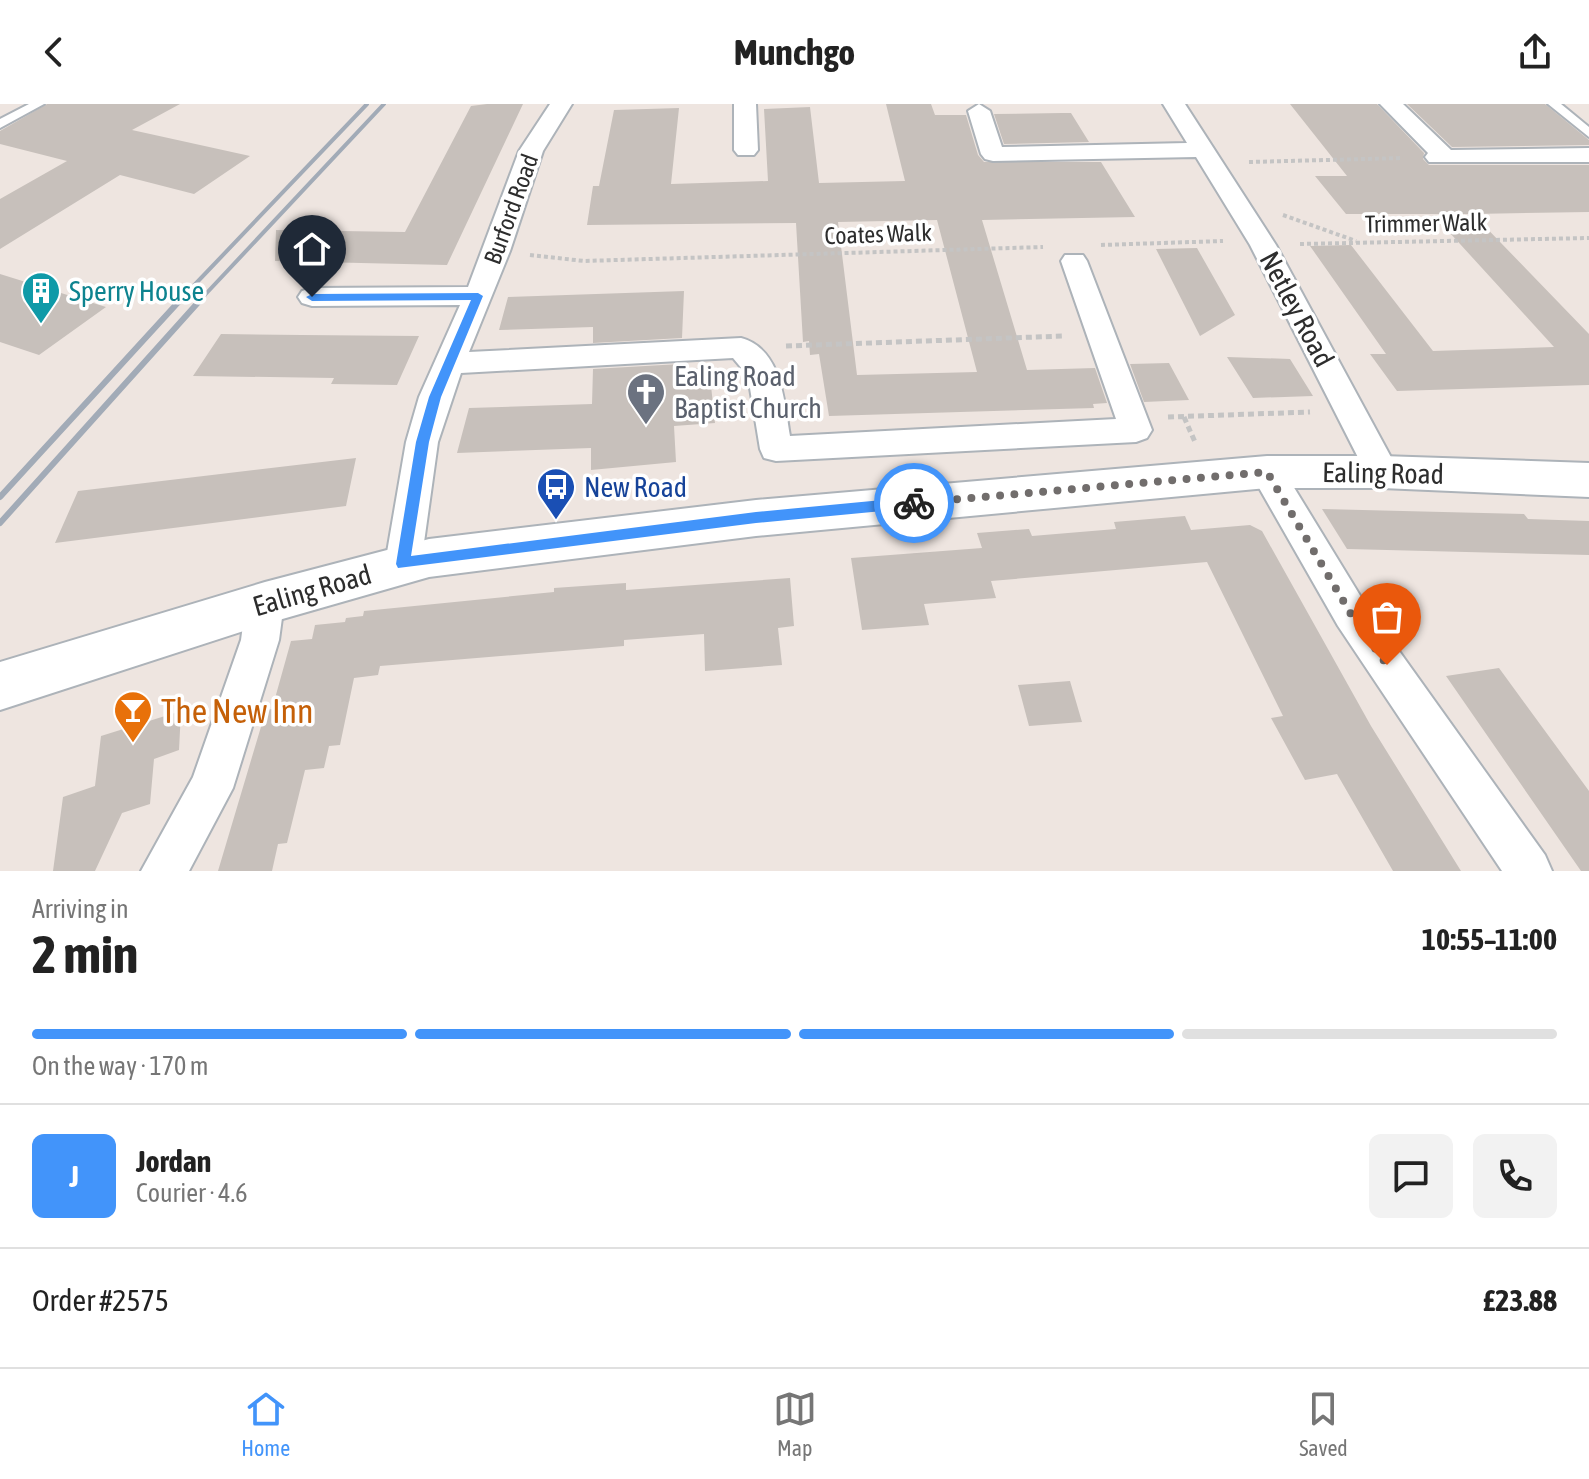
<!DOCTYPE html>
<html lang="en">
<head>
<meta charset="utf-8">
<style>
  :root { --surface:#fff; --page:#f2f2f2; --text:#222; --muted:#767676; --line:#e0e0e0; --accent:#4294fa }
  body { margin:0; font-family:"Asap Condensed",sans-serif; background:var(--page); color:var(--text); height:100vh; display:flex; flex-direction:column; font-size:30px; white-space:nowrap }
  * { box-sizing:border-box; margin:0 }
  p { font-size:26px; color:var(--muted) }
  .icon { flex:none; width:44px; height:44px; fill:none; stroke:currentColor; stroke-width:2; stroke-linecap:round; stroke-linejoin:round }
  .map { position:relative; height:767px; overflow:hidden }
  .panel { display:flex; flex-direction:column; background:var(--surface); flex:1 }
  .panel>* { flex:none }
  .pin { position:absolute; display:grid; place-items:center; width:68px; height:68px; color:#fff; margin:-82px -34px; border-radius:50% 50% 50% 0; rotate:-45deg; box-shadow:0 0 8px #0007 }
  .pin .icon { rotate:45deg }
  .courier { position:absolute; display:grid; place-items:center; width:80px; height:80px; margin:-40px; border:6px solid #4294fa; border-radius:50%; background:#fff; color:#222; box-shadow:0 2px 10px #0007 }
  .summary em { font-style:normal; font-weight:700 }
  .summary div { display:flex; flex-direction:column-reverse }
  .summary { display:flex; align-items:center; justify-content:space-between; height:136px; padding:0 32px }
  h1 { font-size:52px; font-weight:700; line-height:60px }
  .bar { display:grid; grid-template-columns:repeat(4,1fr); gap:12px 8px; align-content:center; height:96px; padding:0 32px }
  .bar i { height:10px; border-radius:6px; background:var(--line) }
  .bar .selected { background:var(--accent) }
  .bar p { grid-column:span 4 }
  .line { display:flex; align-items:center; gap:20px; padding:0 32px; border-top:2px solid var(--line) }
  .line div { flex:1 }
  .round { display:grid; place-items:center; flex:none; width:84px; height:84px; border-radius:12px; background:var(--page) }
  header { display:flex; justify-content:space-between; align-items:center; height:104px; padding:0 32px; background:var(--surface); font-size:36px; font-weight:700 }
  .tabs { display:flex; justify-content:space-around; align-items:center; height:112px; border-top:2px solid var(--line); background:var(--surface); font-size:22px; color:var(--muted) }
  .tabs a { display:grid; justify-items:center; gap:4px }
  .tabs .selected { color:var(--accent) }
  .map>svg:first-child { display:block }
  .building { fill:#c7c0bb; fill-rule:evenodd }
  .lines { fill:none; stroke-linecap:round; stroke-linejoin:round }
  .lane-casing { stroke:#adb3b9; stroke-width:4 }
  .street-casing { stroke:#adb3b9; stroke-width:4 }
  .secondary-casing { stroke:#adb3b9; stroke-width:4 }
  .path-far1 { stroke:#c4c4c4; stroke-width:4; stroke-dasharray:4 3; stroke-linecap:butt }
  .path { stroke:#c4c4c4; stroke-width:5; stroke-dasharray:6 4; stroke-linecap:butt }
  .lane { fill:#fff; fill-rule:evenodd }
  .street { fill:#fff; fill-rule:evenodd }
  .secondary { fill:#fff; fill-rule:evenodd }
  .rail-far1 { stroke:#a2abb7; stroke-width:4 }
  .rail { stroke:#a2abb7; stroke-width:6 }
  .route { fill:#4294fa }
  .done { stroke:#716d6c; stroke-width:8; stroke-dasharray:0 14.4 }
  .labels { text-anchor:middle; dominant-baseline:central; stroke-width:7; stroke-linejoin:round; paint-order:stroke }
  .far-street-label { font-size:24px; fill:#2d2d2d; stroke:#fff }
  .culture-label { font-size:28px; fill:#0d838f; stroke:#fff; text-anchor:start }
  .street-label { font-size:28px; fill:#2d2d2d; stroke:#fff }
  .worship-label { font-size:28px; fill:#5b616d; stroke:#fff; text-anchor:start }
  .transit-label { font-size:28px; fill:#164399; stroke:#fff; text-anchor:start }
  .near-food-label { font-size:34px; fill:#c56008; stroke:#fff; text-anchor:start }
</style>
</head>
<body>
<header><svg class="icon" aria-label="back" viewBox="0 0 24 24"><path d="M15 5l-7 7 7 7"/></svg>Munchgo<svg class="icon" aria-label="share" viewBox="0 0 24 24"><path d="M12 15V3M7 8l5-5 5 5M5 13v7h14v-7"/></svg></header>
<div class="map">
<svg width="1589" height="767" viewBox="0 0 1589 767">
  <rect width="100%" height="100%" fill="#eee5e0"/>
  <!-- building -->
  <path class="building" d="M47,0h133l-48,26 118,26 -56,38 -74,-19 -120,74v-50l67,-38 -67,-17v-13z
    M487,0h36l-76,161 -172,-4 1,-31 129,2 66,-126z
    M886,0h45l4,11h31l12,40 6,7h117l34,55 -153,3 45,150 68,-2 12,35 -14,1 1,4 -265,8 -10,-62 -9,1 -1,-14 -6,1 -7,-119 -209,2 6,-39h6l15,-76 65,-2 -8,76 97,-3 -4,-72 46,-2 9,76 86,-2zM937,116l40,152 -120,3 -19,-153z
    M1290,0h87l47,49 -1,6 6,6h160v47l-116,2 116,120v51l-192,6 -27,-37h16l-76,-108 41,-1 82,106 121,-4 -104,-114 19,-19h-123l-31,-38h32z
    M1407,0h138l44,36v5l-137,2z
    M1062,9h9l18,29 -85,2 -10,-30z
    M1197,144l38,67 -35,21 -44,-87z
    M0,170l106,33 -67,48 -39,-13z
    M684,187l-2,47 -89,5v-16l-94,3 9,-33z
    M221,230l81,1 117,1 -22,49 -66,-1 3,-6 -141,-2z
    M1227,253l63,2 23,37 -60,2z
    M1169,259l20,37 -45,2 -14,-38z
    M680,260v6l29,-3 6,56 -41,3 2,36 -85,8v-22l-134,5 12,-45 123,-4 1,-35z
    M356,354l-10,48 -291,37 23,-52z
    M1322,405l202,5 4,5 61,2v34l-242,-6z
    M1185,412l6,14 59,-5 12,6 109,195 90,145h-68l-56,-97 -32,6 -34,-62 12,-2 -76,-154 -216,19 5,17 -72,6 5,21 -67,5 -11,-72 131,-10 -5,-15 52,-4 3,7 84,-7 -2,-7z
    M790,474l4,48 -16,2 4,37 -77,6 -1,-37 -80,6v6l-244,20 -2,9 -24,3 -14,67 -11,1 -5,22 -19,2 -18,73 -9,1 -6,27h-54l48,-161 6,-1 19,-68 21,-2 3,-14 30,-3 1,-4 17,-2 1,-5 190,-19v-4l72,-5v7z
    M1499,564l90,123v80h-8l-135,-195z
    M1070,577l12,41 -53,4 -11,-41z
    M181,607l-2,39 -25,9 -4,45 -28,9 -27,58h-42l10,-74 32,-11 6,-50z"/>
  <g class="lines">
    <defs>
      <path id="lane" d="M29,0h15l-44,24v-9z
        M1548,0h13l28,23v10z"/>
      <path id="street" d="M550,0h22l-29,47 -33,100 -41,101 272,-14c41,11 43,64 49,98l326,-17 -55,-158 4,-6h18l4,6 65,169 -5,8 -11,4 -360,19 -12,-3 -4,-9 -12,-73 -15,-18 -272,15 -23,69 -17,122 -5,11 -13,4 -13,-4 -5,-11 21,-122 13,-45 41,-92 -148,1 -10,-3 -4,-6 4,-6 10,-3 156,-1 51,-136z
        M734,0h22l2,46 -4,5h-16l-4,-5z
        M979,0l11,7 12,36 185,-4 -24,-39h22l91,141 123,227 -5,9 -12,4 -12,-4 -120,-236 -54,-88 -203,4 -8,-2 -4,-5 -13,-43z
        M1380,0h23l48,46 138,-2v14h-160l-4,-5 3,-4z
        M1267,355l12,4 85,139 181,253 7,16h-50l-164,-245 -88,-154 5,-9z
        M265,483l13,5 6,11 -5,37 -46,148 -44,83h-48l52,-94 48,-137 5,-37 6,-11z"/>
      <path id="secondary" d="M1267,352h115l207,7v34l-207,-9h-115l-511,48 -327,41 -164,47 -265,86v-48l265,-80 164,-43 327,-39z"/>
    </defs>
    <!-- lane casing -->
    <use href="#lane" class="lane-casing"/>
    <!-- street casing -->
    <use href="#street" class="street-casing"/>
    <!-- secondary casing -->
    <use href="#secondary" class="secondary-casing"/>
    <!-- path-far1 -->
    <path class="path-far1" d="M1249,58l154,-4
      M1283,111l73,26
      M1300,140l289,-6
      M1101,141l122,-4
      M530,151l54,6 459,-14"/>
    <!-- path -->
    <path class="path" d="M786,242l278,-10
      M1168,313l142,-5
      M1184,313l11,25"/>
    <!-- lane -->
    <use href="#lane" class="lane"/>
    <!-- street -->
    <use href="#street" class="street"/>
    <!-- secondary -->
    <use href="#secondary" class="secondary"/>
    <!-- rail-far1 -->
    <path class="rail-far1" d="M181,195l186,-195
      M201,195l183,-195"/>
    <!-- rail -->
    <path class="rail" d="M0,393l183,-200
      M0,419l203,-226"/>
  </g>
  <!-- route -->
  <path class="route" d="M478,189l5,3 -42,101 -12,45 -18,114 345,-44 158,-15 7,6 -7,5 -158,15 -358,45 -2,-4 20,-122 13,-45 42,-97 -159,1 -6,-4 6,-3z"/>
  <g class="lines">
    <!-- done -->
    <path class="done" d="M914,399l353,-31 84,142 36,51"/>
  </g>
  <!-- icons -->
  <defs>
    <symbol id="building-pin" viewBox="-11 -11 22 30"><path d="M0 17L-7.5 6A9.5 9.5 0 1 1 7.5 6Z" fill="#0f9aa8" stroke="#fff"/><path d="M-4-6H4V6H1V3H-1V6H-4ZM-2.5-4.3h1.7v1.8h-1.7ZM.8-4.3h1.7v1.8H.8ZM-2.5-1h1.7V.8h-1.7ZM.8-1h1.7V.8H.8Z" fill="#fff"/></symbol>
    <symbol id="church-pin" viewBox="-11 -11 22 30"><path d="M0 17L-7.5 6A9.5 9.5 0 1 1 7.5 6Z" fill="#6b7280" stroke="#fff"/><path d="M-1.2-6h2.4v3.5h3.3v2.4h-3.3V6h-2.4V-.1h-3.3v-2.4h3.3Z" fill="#fff"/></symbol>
    <symbol id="bus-pin" viewBox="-11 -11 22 30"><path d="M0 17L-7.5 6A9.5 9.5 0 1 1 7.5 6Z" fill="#1a4fb4" stroke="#fff"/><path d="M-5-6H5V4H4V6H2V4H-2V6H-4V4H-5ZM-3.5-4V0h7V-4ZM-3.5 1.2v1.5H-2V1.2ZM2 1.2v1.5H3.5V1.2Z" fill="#fff"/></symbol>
    <symbol id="bar-pin" viewBox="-11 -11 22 30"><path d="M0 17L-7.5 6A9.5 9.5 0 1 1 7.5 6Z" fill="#e8710a" stroke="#fff"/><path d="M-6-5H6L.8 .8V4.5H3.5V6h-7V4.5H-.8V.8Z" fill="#fff"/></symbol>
  </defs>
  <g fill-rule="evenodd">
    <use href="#building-pin" x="19" y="165" width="44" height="60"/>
    <use href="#church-pin" x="624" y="266" width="44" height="60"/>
    <use href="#bus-pin" x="534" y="361" width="44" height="60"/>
    <use href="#bar-pin" x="111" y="584" width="44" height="60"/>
  </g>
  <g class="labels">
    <!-- far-street labels -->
    <g class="far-street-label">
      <text transform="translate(511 105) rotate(-70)">Burford Road</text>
      <text transform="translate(1426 119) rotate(-1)">Trimmer Walk</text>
      <text transform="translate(878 130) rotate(-2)">Coates Walk</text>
    </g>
    <!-- culture labels -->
    <g class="culture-label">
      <text x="69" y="187">Sperry House</text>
    </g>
    <!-- street labels -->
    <g class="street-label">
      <text transform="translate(1297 205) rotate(62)">Netley Road</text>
      <text transform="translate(1383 369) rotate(1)">Ealing Road</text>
      <text transform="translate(312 486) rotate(-16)">Ealing Road</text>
    </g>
    <!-- worship labels -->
    <g class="worship-label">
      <text x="674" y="272">Ealing Road<tspan x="674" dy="32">Baptist Church</tspan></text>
    </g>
    <!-- transit labels -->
    <g class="transit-label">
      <text x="584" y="383">New Road</text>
    </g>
    <!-- near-food labels -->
    <g class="near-food-label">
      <text x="161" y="606">The New Inn</text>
    </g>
  </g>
</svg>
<div class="pin" style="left:1387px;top:561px;background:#ea580c"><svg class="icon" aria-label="bag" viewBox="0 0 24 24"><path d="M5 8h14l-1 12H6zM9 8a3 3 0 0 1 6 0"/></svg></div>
<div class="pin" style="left:312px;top:193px;background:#1f2937"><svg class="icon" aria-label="home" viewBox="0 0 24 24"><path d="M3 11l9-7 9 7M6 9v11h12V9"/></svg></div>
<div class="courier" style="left:914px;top:399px"><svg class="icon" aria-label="bike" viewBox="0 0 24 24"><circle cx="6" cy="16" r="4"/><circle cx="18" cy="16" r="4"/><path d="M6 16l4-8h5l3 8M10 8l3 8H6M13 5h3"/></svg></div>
</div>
<section class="panel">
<div class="summary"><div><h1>2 min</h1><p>Arriving in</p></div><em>10:55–11:00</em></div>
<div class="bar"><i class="selected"></i><i class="selected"></i><i class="selected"></i><i></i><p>On the way · 170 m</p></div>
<div class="line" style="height:144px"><b class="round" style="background:var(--accent);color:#fff">J</b><div><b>Jordan</b><p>Courier · 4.6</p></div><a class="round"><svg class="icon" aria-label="chat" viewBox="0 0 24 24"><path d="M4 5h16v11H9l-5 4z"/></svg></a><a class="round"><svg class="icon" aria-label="phone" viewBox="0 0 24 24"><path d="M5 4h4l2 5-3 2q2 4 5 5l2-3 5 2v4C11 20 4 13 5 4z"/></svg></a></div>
<div class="line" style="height:104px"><div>Order #2575</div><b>£23.88</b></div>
</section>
<nav class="tabs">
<a class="selected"><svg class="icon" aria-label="home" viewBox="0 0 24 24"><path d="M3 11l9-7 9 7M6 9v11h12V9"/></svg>Home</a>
<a><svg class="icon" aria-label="map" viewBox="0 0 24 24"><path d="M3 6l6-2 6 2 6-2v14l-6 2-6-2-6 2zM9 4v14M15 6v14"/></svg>Map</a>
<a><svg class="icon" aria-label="saved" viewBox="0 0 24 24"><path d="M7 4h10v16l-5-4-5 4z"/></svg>Saved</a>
</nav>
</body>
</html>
